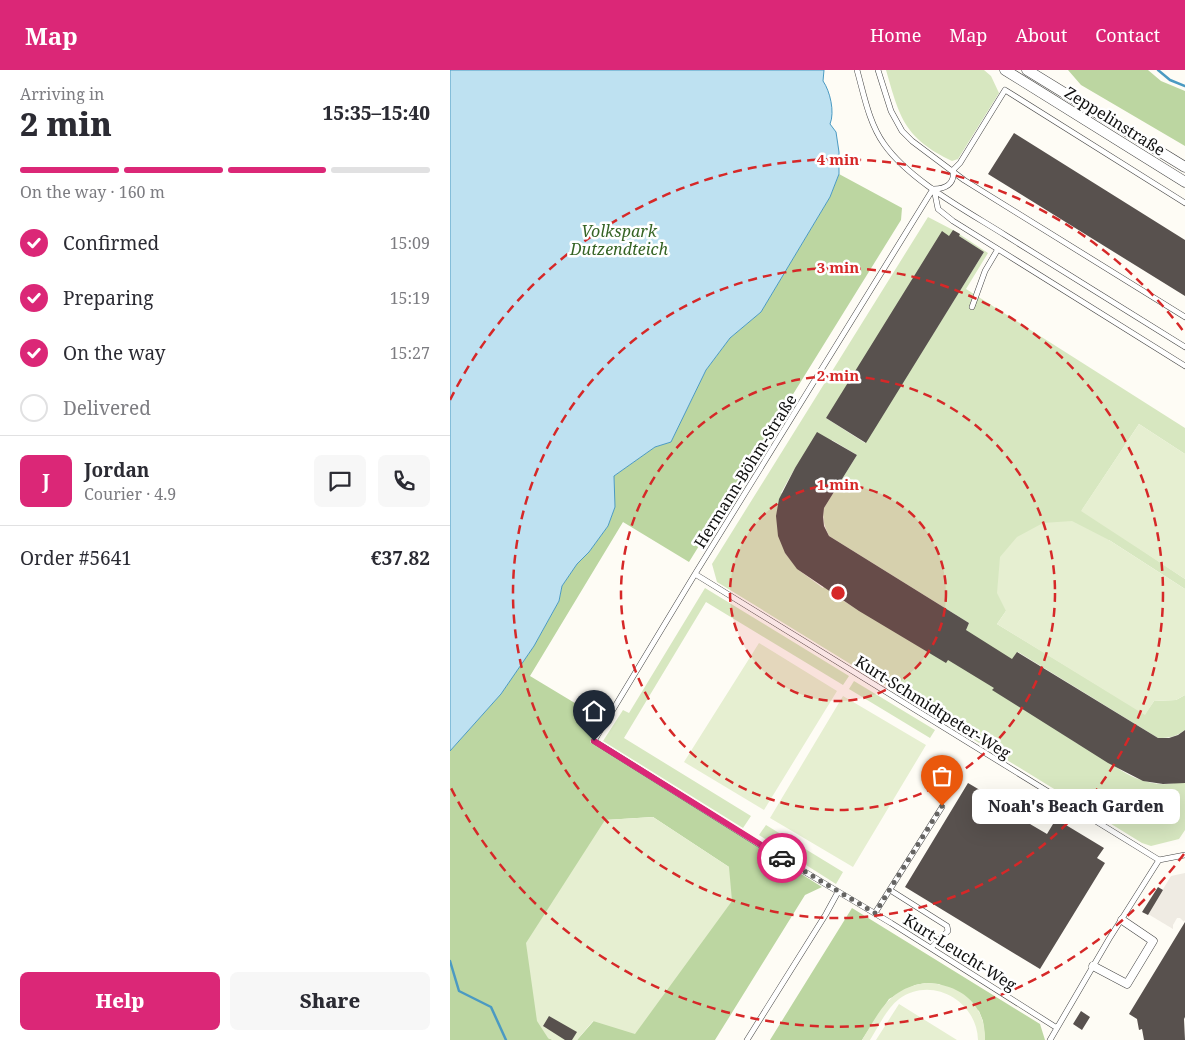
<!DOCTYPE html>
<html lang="en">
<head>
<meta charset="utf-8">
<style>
  :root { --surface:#fff; --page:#f7f7f7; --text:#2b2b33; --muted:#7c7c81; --line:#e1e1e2; --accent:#db2777 }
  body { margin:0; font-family:"Noto Serif",serif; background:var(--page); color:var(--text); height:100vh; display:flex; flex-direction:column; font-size:19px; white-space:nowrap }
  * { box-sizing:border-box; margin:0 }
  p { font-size:16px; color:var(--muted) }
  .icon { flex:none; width:28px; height:28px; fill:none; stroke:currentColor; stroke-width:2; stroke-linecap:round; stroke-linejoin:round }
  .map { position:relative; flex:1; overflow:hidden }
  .panel { display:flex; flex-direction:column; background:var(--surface); width:450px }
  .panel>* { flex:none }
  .pin { position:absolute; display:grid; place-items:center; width:42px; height:42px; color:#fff; margin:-51px -21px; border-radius:50% 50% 50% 0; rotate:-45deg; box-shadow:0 0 5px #0007 }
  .pin .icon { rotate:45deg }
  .courier { position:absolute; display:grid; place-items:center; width:50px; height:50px; margin:-25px; border:4px solid #db2777; border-radius:50%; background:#fff; color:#222; box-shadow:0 1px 6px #0007 }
  .bubble { position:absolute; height:35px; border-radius:8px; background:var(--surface); box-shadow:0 5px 20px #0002; font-size:16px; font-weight:800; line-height:35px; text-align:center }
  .overview em { font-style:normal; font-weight:800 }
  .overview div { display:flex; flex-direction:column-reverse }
  .overview { display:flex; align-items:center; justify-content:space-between; height:85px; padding:0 20px }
  h1 { font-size:32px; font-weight:800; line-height:38px }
  .bar { display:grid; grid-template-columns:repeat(4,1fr); gap:8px 5px; align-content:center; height:60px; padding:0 20px }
  .bar i { height:6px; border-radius:4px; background:var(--line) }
  .bar .current { background:var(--accent) }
  .bar p { grid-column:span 4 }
  .line { display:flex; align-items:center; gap:12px; padding:0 20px; border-top:1px solid var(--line) }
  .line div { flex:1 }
  .round { display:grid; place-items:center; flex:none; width:52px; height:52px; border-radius:8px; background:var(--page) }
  ol { padding:0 20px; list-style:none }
  li { display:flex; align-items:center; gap:15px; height:55px }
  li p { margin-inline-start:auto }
  li .icon { padding:5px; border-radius:50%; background:var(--accent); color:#fff; stroke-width:4 }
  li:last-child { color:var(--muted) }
  li i { width:28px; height:28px; border:2px solid var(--line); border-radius:50% }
  .button { display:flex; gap:10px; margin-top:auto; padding:10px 20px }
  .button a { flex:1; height:58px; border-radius:8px; background:var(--accent); color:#fff; font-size:20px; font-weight:800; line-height:58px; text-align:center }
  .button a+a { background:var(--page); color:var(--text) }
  header { display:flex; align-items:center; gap:30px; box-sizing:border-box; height:70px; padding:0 25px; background:var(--accent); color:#fff }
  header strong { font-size:24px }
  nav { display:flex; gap:28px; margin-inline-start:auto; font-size:18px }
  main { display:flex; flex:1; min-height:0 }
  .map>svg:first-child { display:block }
  .green { fill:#d7e7c0; fill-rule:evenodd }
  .forest { fill:#bcd6a1 }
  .pitch { fill:#e6efd1 }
  .plaza { fill:#efebe3 }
  .water { fill:#bee1f1; stroke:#4b9ac2 }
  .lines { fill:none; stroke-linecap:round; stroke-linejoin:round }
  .stream { stroke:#4b9ac2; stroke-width:2.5 }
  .building { fill:#58514e }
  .service-casing { stroke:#444; stroke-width:6 }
  .pedestrian-casing { stroke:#444; stroke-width:9 }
  .minor-casing { stroke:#444; stroke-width:11 }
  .service { stroke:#fff; stroke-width:5 }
  .pedestrian { stroke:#fff; stroke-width:8 }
  .minor { stroke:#fff; stroke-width:10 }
  .done { stroke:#646361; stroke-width:5; stroke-dasharray:0 9 }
  .route { stroke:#db2777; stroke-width:6 }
  .ring { fill:none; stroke:#d62828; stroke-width:2.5; stroke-dasharray:9 6 }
  .labels { text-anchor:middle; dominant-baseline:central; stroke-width:5; stroke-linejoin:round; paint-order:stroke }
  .street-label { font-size:16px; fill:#111; stroke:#fff }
  .park-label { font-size:16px; font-style:italic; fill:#366425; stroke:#fff }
  .centre { fill:#d62828; stroke:#fff; stroke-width:2.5 }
  .ring-label { font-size:15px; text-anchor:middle; font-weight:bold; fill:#d62828; stroke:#fff; stroke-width:5; stroke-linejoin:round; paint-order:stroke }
</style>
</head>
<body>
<header>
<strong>Map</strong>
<nav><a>Home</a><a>Map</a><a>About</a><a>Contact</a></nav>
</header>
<main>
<section class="panel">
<div class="overview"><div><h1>2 min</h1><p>Arriving in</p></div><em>15:35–15:40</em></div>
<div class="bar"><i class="current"></i><i class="current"></i><i class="current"></i><i></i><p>On the way · 160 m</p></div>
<ol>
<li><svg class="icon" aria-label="check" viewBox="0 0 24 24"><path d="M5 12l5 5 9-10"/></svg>Confirmed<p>15:09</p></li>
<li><svg class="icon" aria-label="check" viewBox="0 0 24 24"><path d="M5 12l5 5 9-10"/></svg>Preparing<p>15:19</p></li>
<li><svg class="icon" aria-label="check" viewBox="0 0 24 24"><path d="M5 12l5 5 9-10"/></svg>On the way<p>15:27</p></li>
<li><i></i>Delivered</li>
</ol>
<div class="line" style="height:90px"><b class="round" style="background:var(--accent);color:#fff">J</b><div><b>Jordan</b><p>Courier · 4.9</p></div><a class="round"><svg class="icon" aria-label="chat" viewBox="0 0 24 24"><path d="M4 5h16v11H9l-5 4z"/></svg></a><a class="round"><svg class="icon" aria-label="phone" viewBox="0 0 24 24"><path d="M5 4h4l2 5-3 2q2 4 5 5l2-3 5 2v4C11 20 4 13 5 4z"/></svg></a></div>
<div class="line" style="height:65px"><div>Order #5641</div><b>€37.82</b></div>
<div class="button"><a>Help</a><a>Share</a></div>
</section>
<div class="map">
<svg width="735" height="970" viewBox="0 0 735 970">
  <rect width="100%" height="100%" fill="#fefcf5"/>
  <!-- green -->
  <path class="green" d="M436,0h98l7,6 8,17 -41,66 -6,2c-47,-23 -52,-42 -66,-91z
    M478,147l25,13 35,23 -22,36 219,139v26l-46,-30 -57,86 103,69v10l-76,-49 -103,71 -9,13 148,90 9,-13 22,-1 9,-5v35c-9,7 -16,8 -27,8l-140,-86 -17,23 56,55 21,14 8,-15c8,11 19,30 30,38 18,13 48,24 69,12v51l-6,9 -28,7 -9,-3 -425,-261 -5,-18zM509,166l25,16 -119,191 -39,-25zM382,370l25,15 -33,53c-2,11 0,18 5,28l140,87 -14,26 -103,-43 -21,-13 9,-15 -7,-4 -10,14 -23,-17 -15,-18 12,-55 -16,-5 14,-25 14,9z
    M255,518l144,88 -6,9 -137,-83 -82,136 127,78 -8,12 -140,-87 20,-31 6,3z
    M404,611l81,49 -5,8 -81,-49z
    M316,755l77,47 -7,12 -77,-49z"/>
  <!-- forest -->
  <path class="forest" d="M618,0h80l13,11 24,10v55l-104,-61z
    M389,104l63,34 -1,12 -212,342 -66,-40 -93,154 73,44 -13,22 232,145 -17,8 -90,145h-138l152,-173 -76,-50 -48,3 -57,218 5,2h-103v-289l51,-57 33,-48 25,-45 3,-15 15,-22 12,-12 19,-26 7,-19 -1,-31 41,-29 16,-5 35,-72 24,-32 31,-26 69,-115z
    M402,838l188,116 5,16h-60l-2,-19 -4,-10 -40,-27 -13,-1 -11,2 -26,14 -27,41h-92z"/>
  <!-- pitch -->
  <path class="pitch" d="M689,354l46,30v125l-104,-68z
    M622,451l37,19 76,49v106l-9,5 -22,1 -9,14 -148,-91 9,-13 -9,-18 3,-36 17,-20 26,-14z
    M309,573l78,48 -73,119 -80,-48z
    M393,626l83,49 -73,122 -83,-49z
    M203,747l76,50 3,34 -97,133 -42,-13 -16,19h-24l-5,-2 -11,-17 -11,-78 79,-123z
    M476,913c34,1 60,21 59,57h-7c-1,-39 -46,-65 -79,-41 -13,10 -20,27 -29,41h-8c18,-29 27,-52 64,-57z
    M449,934l58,36h-81z"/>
  <!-- plaza -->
  <path class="plaza" d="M735,803v47l-1,2 -4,-4h-3l-4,7v4l-25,-15 23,-38z"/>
  <!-- water -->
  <path class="water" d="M0,0h374l-1,11c7,10 12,31 7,43l6,8 3,20v22l-9,23 -69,115 -31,26 -24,32 -35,72 -16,5 -41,29 1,31 -7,19 -19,26 -12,12 -15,22 -3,15 -25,45 -33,48 -51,57z"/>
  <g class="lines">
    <!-- stream -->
    <path class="stream" d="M708,0l12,10 15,6
      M0,891l9,30 32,16 15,33"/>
  </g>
  <!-- building -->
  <path class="building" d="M564,63l171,107v56l-197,-122z
    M503,160l7,4 -1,2 25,16 -118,191 -40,-25 116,-187 7,5z
    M367,362l40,23 -33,53 -1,9 1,9 5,10 140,87 -3,7 46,29 5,-7 141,86h11l9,-3 7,-5v53l-22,1 -20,-3 -35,-18 -116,-73 2,-2 -46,-28 -2,3 -87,-52 -62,-42 -12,-16 -7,-17 -2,-20 3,-17 16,-31z
    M518,713l44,26 4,-6 19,11 -5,10 17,10 9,-15 48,29 -7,10 8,5 -65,106 -135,-82z
    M708,817l5,3 -15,25 -6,-3z
    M735,852v95l-1,2 1,21h-41l-2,-11 -3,1 -2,-11 -8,-5z
    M631,941l9,6 -8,13 -9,-6z
    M99,946l28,16 -5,8h-7l-22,-14z"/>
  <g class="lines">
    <defs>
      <path id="service" d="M407,0c7,25 12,53 27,74 26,37 83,67 121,91 60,37 120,75 180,112
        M428,0l13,41 11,20 10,10 52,39 221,137
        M503,100l7,-7 45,-73 180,113
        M483,119l-238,385 -101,167 174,109 123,73 166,105
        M484,119l4,20 15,12 232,145
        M484,119c11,0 21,-5 19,-18
        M522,237l13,-36 13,-22
        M245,504l464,286
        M440,820l57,36 1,5 -17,17
        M425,843l67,-106
        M297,970l79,-126 12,-22
        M600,970l59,-101 50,-79 26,-5"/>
      <path id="pedestrian" d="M643,896l34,18 26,-43 -31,-21"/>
      <path id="minor" d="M555,0l180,112
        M577,0l158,97"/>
    </defs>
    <!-- service casing -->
    <use href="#service" class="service-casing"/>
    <!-- pedestrian casing -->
    <use href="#pedestrian" class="pedestrian-casing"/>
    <!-- minor casing -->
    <use href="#minor" class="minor-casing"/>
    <!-- service -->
    <use href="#service" class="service"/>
    <!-- pedestrian -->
    <use href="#pedestrian" class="pedestrian"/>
    <!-- minor -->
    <use href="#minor" class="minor"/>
  </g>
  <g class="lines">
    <!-- done -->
    <path class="done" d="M332,788l93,55 67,-107"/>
    <!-- route -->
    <path class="route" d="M144,671l188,117"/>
  </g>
  <!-- distance rings -->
  <circle cx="388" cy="523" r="108" fill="#d62828" fill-opacity=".12"/>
  <g class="ring">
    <circle cx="388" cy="523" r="108"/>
    <circle cx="388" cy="523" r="217"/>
    <circle cx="388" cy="523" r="325"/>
    <path d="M734 784A433 433 0 0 1 0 716M0 330A433 433 0 0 1 734 262"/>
  </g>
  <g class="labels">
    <!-- street labels -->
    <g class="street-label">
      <text transform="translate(665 51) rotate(32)">Zeppelinstraße</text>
      <text transform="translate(295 401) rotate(-58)">Hermann-Böhm-Straße</text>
      <text transform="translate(483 637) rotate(32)">Kurt-Schmidtpeter-Weg</text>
      <text transform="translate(510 882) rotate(32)">Kurt-Leucht-Weg</text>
    </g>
    <!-- park labels -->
    <g class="park-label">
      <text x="169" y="161">Volkspark<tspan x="169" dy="18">Dutzendteich</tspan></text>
    </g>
  </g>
  <circle cx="388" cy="523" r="8" class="centre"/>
  <g class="ring-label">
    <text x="388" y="95">4 min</text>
    <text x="388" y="203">3 min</text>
    <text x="388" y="311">2 min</text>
    <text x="388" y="420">1 min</text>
  </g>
</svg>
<div class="pin" style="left:492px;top:736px;background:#ea580c"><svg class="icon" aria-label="bag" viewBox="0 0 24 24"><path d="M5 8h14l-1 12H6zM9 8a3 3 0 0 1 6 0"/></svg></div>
<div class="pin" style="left:144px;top:671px;background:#1f2937"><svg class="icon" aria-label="home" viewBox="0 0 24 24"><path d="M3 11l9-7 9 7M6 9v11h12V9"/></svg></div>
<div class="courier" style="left:332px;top:788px"><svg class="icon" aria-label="car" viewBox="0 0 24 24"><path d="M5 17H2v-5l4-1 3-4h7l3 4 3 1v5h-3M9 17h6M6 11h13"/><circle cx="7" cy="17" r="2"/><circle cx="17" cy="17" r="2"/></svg></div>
<div class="bubble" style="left:522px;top:719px;width:208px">Noah's Beach Garden</div>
</div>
</main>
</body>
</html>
